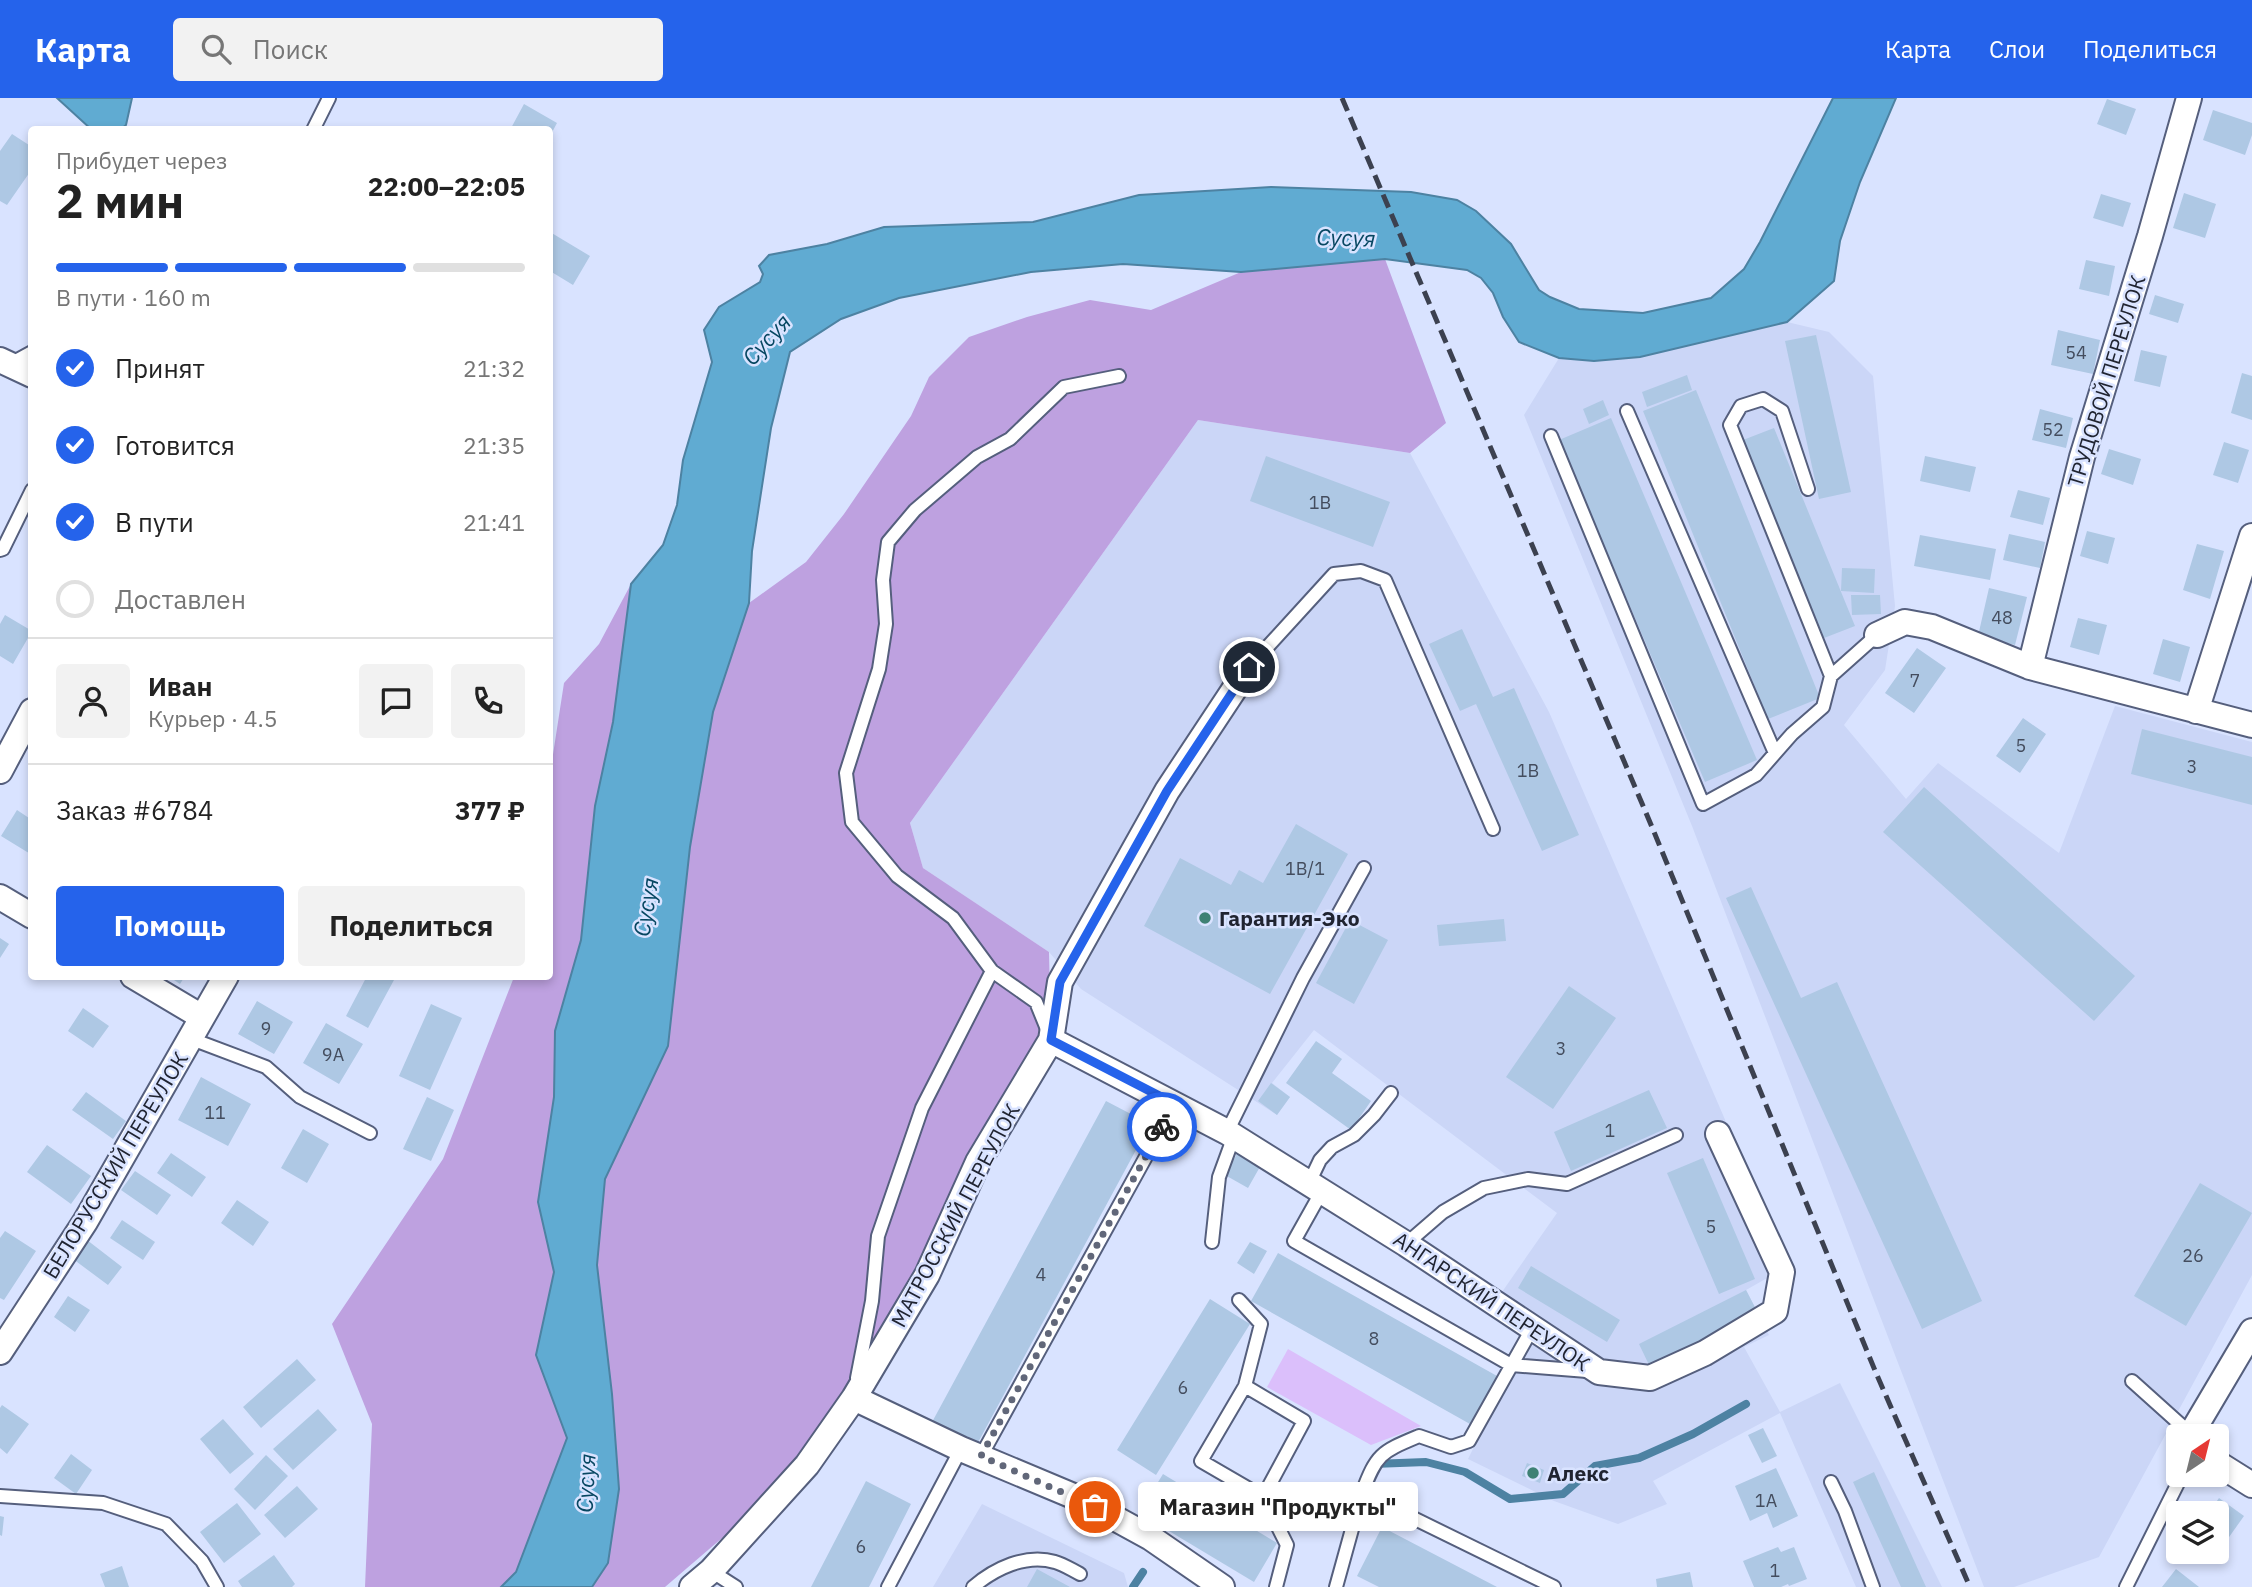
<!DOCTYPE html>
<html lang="ru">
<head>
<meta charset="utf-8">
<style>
  :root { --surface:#fff; --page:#f2f2f2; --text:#222; --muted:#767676; --line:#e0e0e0; --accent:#2563eb }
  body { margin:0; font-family:"IBM Plex Sans",sans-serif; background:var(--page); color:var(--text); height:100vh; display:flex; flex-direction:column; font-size:26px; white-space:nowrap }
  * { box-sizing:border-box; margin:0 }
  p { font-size:23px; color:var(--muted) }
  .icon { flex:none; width:38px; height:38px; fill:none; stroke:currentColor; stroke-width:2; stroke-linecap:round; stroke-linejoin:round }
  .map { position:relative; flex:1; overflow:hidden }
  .details { position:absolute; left:28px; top:28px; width:525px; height:854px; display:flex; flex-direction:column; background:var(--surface); border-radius:7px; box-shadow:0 4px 10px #0003 }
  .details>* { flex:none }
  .needle { width:46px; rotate:35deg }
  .controls { position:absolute; left:2166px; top:1326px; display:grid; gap:14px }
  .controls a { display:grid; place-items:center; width:63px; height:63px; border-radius:7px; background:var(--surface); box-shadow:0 4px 10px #0003; font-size:35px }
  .pin { position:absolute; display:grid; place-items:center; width:60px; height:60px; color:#fff; margin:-30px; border:4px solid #fff; border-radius:50%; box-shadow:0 2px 7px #0007 }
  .courier { position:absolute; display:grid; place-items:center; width:70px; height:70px; margin:-35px; border:5px solid #2563eb; border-radius:50%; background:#fff; color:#222; box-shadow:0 2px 9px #0007 }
  .bubble { position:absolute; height:49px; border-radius:7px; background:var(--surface); box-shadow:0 4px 10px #0003; font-size:23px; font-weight:700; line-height:49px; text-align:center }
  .summary em { font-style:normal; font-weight:700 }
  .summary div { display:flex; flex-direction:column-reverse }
  .summary { display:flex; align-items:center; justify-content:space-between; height:119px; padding:0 28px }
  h1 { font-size:46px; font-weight:700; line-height:52px }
  .bar { display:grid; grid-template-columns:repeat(4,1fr); gap:10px 7px; align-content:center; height:84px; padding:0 28px }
  .bar i { height:9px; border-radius:5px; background:var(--line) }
  .bar .current { background:var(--accent) }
  .bar p { grid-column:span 4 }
  .line { display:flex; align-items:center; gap:18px; padding:0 28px; border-top:2px solid var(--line) }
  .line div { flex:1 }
  .round { display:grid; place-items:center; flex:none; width:74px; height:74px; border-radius:7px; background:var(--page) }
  ol { padding:0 28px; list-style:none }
  li { display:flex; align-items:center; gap:21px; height:77px }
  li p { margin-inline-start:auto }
  li .icon { padding:7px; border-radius:50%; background:var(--accent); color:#fff; stroke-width:4 }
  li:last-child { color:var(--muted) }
  li i { width:38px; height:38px; border:4px solid var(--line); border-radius:50% }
  .primary-button { display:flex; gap:14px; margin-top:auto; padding:14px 28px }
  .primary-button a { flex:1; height:80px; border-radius:7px; background:var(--accent); color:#fff; font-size:28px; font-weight:700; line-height:80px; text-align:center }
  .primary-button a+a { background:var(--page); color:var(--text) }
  header { display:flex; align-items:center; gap:42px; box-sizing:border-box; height:98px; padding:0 35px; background:var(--accent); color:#fff }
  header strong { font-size:33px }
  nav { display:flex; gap:38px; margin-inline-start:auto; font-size:24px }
  .search { width:490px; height:63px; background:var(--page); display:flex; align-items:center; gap:18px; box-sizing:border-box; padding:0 24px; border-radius:7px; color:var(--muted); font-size:26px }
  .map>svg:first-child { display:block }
  .built { fill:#cbd6f7 }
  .green { fill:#dbbffb }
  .forest { fill:#bea1e0 }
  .water { fill:#60abd2; stroke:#4d82a2; stroke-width:2 }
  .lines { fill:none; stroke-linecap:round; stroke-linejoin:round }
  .stream { stroke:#4d82a2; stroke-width:8 }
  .building { fill:#aec8e4 }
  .service-casing { stroke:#555f7d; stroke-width:16 }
  .minor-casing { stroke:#555f7d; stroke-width:28 }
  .service { stroke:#fff; stroke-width:12 }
  .minor { stroke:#fff; stroke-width:24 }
  .rail { stroke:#3c4150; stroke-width:5; stroke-dasharray:14 7; stroke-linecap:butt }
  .done { stroke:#616779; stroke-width:7; stroke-dasharray:0 12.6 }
  .route { stroke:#2563eb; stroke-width:9 }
  .poi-dot { fill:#3e8174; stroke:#d9e3ff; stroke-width:2.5 }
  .labels { text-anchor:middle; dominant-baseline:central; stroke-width:5; stroke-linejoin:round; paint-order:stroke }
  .number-label { font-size:18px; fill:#444d5e }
  .street-label { font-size:21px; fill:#202431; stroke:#d9e3ff }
  .poi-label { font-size:21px; font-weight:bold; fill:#202431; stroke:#d9e3ff; text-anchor:start }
  .water-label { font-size:23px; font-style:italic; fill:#074762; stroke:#d9e3ff }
</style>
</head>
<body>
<header>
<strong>Карта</strong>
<div class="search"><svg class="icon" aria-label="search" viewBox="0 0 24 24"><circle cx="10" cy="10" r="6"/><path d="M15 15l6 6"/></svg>Поиск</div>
<nav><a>Карта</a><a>Слои</a><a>Поделиться</a></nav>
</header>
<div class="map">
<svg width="2252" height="1489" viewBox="0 0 2252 1489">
  <rect width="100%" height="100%" fill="#d9e3ff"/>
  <!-- built -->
  <path class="built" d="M1787,224l42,10 44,44 22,230 -10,64 -41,55 62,74 32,-36 121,90 56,-147 137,36v533l-153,282 -85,30h-30l-292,-761 -168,-411 35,-57 35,3 45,-4z
    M1198,322l212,33 139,259 228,528 -8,37 -23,13 23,45 -25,12 36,65 60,-29 102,204h-86l-76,-174 -127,68 14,23 -49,20 -64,-23 -86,-42 65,-132 -38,-25 62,-89 -243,-183 -42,53 18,14 -13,18 -196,-126 -32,-37 -126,-84 -13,-45z
    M982,1406l142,69 4,14h-195z"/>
  <!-- green -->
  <path class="green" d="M1288,1251l133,77 -50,19 -104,-58z"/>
  <!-- forest -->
  <path class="forest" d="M1385,161l61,164 -36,30 -212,-33 -288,403 13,45 126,84 2,88 -244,425 -142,122h-73l16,-24 4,-169 -15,-129 8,-86 63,-133 22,-199 23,-135 36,-109 57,-41 38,-48 67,-98 18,-39 40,-40 58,-20 63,-17 61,10 90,-38z
    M631,486l-18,138 -18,84 -14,134 -26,91 -1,66 -16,105 16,70 -18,83 31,83 -51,134 -15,15h-136l7,-163 -40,-100 111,-165 71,-182 36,-1v-202l14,-91 35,-39z"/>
  <!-- water -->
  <path class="water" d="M57,0h75l-6,27 -5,4 -29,1z
    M1833,0h63l-36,84 -20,59 -6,40 -47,41 -147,35 -46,4 -35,-3 -40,-16 -16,-25 -10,-24 -12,-15 -14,-8 -82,-11 -144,13 -118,-8 -92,8 -132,26 -58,21 -51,33 -19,76 -19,123 -3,52 -36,109 -23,135 -22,199 -63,133 -8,86 15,129 7,95 -11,74 -16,24h-91l15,-15 51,-134 -31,-83 18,-83 -16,-70 16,-105 1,-66 26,-91 14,-134 18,-84 18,-138 32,-39 14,-40 6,-45 29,-98 -8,-32 15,-23 41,-25 3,-8 -4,-8 10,-11 58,-11 57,-17 149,-5 106,-27 132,-8 140,5 46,8 19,11 35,33 28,46 11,7 29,12 64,4 68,-15 33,-29 16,-27z"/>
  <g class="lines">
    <!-- stream -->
    <path class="stream" d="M1373,1366l53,-2 39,10 45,27 53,-5 32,-28 44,-8 54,-24 53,-30
      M1133,1489l10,-15"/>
  </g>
  <!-- building -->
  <path class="building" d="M2107,1l29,10 -10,26 -29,-11z
    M524,6l33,19 -7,13v-6h-40z
    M2213,12l39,13v12l-7,20 -42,-15z
    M12,36l20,13v22l-25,36 -7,-4v-50z
    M2184,95l32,11 -11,34 -32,-10z
    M2101,96l30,9 -8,24 -30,-9z
    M550,134l40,24 -17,29 -23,-14z
    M2086,162l29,6 -6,30 -30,-7z
    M2155,197l29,9 -6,19 -29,-9z
    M2058,232l42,10 -7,34 -42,-9z
    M1816,237l35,157 -32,7 -34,-158z
    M2141,252l26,6 -7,31 -26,-6z
    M2242,275l10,3v44l-21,-7z
    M1687,277l5,15 -45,17 -5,-15z
    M1696,292l124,308 -52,21 -125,-308z
    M1603,302l6,15 -20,9 -6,-15z
    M2040,311l33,9 -7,30 -34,-8z
    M1611,320l146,342 -52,22 -146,-342z
    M1774,330l81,198 -31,12 -81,-198z
    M2224,344l25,8 -11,33 -25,-8z
    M2109,351l32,10 -8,26 -32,-11z
    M1266,358l124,46 -17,45 -123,-46z
    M1925,358l51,11 -6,25 -50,-11z
    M2018,392l32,8 -7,27 -33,-8z
    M2087,433l28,7 -7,26 -28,-8z
    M2009,436l36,8 -5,26 -37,-8z
    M1920,437l76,14 -6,31 -76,-14z
    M2197,446l27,7 -14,48 -27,-9z
    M1842,470l33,1 -1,24 -33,-2z
    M1989,490l38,9 -12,48 -37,-9z
    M1851,497h29l1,19 -29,1z
    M5,517l27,16 -19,33 -13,-8v-32z
    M2078,520l29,7 -8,30 -29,-8z
    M1462,531l31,68 21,-9 65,147 -37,16 -66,-147 -16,7 -31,-67z
    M2163,541l27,8 -10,35 -27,-8z
    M1917,550l29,20 -32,45 -29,-20z
    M2023,620l23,16 -26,39 -24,-17z
    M2142,631l110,28v48l-121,-31z
    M1924,689l211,189 -41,45 -211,-189z
    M17,712l15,10v35l-31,-19z
    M1296,726l52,30 -78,140 -126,-68 36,-68 51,27 8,-15 24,13z
    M1751,789l50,111 36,-16 145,319 -60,28 -196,-431z
    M1504,821l2,22 -67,5 -2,-21z
    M1350,822l38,20 -34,64 -38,-21z
    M0,840l9,6 -9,14z
    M168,878h17l-5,8z
    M367,878h21l6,4 -26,48 -22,-12z
    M1569,888l47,32 -63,91 -47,-32z
    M257,903l36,21 -19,32 -36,-20z
    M431,906l31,14 -32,72 -31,-14z
    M83,910l26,18 -16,22 -25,-17z
    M326,925l37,21 -24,40 -36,-21z
    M1316,943l26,18 -10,14 39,28 -20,29 -65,-47z
    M201,979l50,27 -23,42 -50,-26z
    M1271,985l19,14 -13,18 -19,-14z
    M1649,992l18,38 -96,43 -17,-39z
    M86,994l40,29 -13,18 -41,-29z
    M427,999l27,13 -23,51 -28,-12z
    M1106,1003l44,23 -175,324 -44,-24z
    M303,1031l26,15 -22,39 -26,-15z
    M47,1047l44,31 -20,28 -44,-32z
    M1238,1054l23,13 -13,23 -23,-13z
    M171,1055l35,24 -14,20 -35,-24z
    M1703,1060l52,121 -36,15 -52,-121z
    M135,1073l36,24 -14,20 -36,-25z
    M2200,1085l52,30 -66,113 -52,-30z
    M237,1102l32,22 -16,24 -32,-23z
    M122,1122l33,22 -12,18 -33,-22z
    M5,1133l31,20 -32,49 -4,-2v-60z
    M87,1142l35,27 -14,18 -35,-26z
    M1250,1144l17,9 -13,23 -17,-11z
    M1278,1155l219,123 -27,48 -219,-123z
    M1531,1168l89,54 -13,22 -89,-54z
    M1746,1192l12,23 -108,54 -11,-23z
    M68,1198l22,14 -15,22 -21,-15z
    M1210,1201l40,25 -94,151 -39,-25z
    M297,1261l19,21 -55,48 -18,-21z
    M2,1307l27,19 -22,30 -7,-6v-40z
    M318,1311l19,21 -44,40 -20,-21z
    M223,1321l31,35 -24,20 -30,-35z
    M1763,1330l14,28 -15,7 -14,-28z
    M71,1356l21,16 -16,24 -22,-16z
    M266,1357l22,21 -33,34 -21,-21z
    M1527,1365l17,7 -4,13 -18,-7z
    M1776,1370l22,48 -25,12 -6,-15 -17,8 -15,-35z
    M1874,1374l52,115h-25l-48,-105z
    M1163,1376l114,69 -23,39 -115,-69z
    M866,1383l45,23 -42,83h-58z
    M297,1388l21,23 -33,29 -21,-23z
    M2219,1400l25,18 -27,38v-40h-9z
    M237,1405l24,31 -37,29 -24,-31z
    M0,1418l4,1 -2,19 -2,-1z
    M1382,1429l115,60h-118l-22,-11z
    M1778,1449l3,5 13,-5 13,32 -18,7 -1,-2 -7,3h-27l-11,-26z
    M274,1457l21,29 -3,3h-50l-4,-6z
    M122,1468l7,21h-24l-5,-13z
    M1037,1471l33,18h-43z
    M2176,1471l23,18h-37z
    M1690,1474l3,15h-36l-1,-8z"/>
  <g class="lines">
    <defs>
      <path id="service" d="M313,32l16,-32
        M10,266l22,-12
        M1627,313l148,342
        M1551,338l152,368 53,-29 36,-41 31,-27 8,-31 46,-41
        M1808,391l-26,-78 -19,-12 -22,7 -11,19 101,251
        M0,452l3,-1 29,-59
        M1249,569l85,-93 27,-3 24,9 108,249
        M992,873l-39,-53 -56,-42 -45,-54 -6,-49 33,-104 7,-45 -3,-44 5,-38 27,-32 62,-53 33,-18 54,-52 55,-11
        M189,940l77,29 34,30 70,36
        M1227,1034l76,-154 61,-110
        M1309,1085l11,-23 12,-13 22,-12 20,-20 17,-22
        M1322,1093l-28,50 217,124 76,6
        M1212,1144l7,-65 15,-41
        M1406,1146l37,-32 41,-24 44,-9 39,5 109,-49
        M1239,1202l22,24 -16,62 -44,75 62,36 99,-4c15,-40 19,-41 57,-57l32,11 18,-6 64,-114
        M857,1280l15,-77 6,-65 44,-128 70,-137 44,31 11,27
        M2132,1283l59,53
        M1245,1288l59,35 -41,76 24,48 -11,42
        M981,1358l194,-352
        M1831,1384l14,29 28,76
        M0,1398l103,7 63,21 36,37 15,26
        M711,1473l25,16
        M888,1489l73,-138
        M973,1489c21,-18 53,-34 82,-25 8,2 17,8 25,12
        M1336,1489l26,-94 192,94
        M2126,1489l56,-112"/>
      <path id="minor" d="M0,262l32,15
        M1877,537l28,-13 27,5 98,40 222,58
        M2030,569l52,-210 68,-221 39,-138
        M2196,613l56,-175
        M0,673l32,-60
        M0,799l32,19
        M133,878l69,41
        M1051,942l176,92 179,112 193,128 51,6 55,-25 70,-42 7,-39 -64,-138
        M0,1254l85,-130 141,-246
        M854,1300l107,51 117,49 73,40 71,49
        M2193,1339l-2,-3 61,-103
        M2217,1365l35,22
        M692,1489l19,-16 96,-106 47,-67 73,-123 51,-113 73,-122 9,-58 107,-191 82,-124"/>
    </defs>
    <!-- service casing -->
    <use href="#service" class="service-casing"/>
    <!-- minor casing -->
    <use href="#minor" class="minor-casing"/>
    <!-- service -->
    <use href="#service" class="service"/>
    <!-- minor -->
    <use href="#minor" class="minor"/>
    <!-- rail -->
    <path class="rail" d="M1342,0l310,729 224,546 94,214"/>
  </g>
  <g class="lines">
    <!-- done -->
    <path class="done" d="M1095,1409l-114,-51 181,-329"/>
    <!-- route -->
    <path class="route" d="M1162,1029l13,-23 -124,-64 9,-58 107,-191 82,-124"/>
  </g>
  <!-- markers -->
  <g class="poi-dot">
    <circle cx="1205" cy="820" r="7"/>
    <circle cx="1533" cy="1375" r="7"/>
  </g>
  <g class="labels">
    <!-- number labels -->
    <g class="number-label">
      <text x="2076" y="254">54</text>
      <text x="2053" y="331">52</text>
      <text x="1320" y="404">1В</text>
      <text x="2002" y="519">48</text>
      <text x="1915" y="582">7</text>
      <text x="2021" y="647">5</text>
      <text x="2192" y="668">3</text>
      <text x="1528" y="672">1В</text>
      <text x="1305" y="770">1В/1</text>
      <text x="266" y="930">9</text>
      <text x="1561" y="950">3</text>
      <text x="333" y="956">9А</text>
      <text x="215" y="1014">11</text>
      <text x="1610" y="1032">1</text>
      <text x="1711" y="1128">5</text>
      <text x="2193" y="1157">26</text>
      <text x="1041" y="1176">4</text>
      <text x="1374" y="1240">8</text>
      <text x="1183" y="1289">6</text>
      <text x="1766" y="1402">1А</text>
      <text x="861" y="1448">6</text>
      <text x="1775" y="1472">1</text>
    </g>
    <!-- street labels -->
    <g class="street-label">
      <text transform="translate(2106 283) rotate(-73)">ТРУДОВОЙ ПЕРЕУЛОК</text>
      <text transform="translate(115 1067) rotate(-59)">БЕЛОРУССКИЙ ПЕРЕУЛОК</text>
      <text transform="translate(955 1117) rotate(-62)">МАТРОССКИЙ ПЕРЕУЛОК</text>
      <text transform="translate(1492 1203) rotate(34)">АНГАРСКИЙ ПЕРЕУЛОК</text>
    </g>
    <!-- poi labels -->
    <g class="poi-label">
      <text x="1219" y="820">Гарантия-Эко</text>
      <text x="1547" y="1375">Алекс</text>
    </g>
    <!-- water labels -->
    <g class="water-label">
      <text transform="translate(1346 139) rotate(2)">Сусуя</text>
      <text transform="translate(766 241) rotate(-48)">Сусуя</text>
      <text transform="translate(645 809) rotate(-81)">Сусуя</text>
      <text transform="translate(585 1385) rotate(-87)">Сусуя</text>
    </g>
  </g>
</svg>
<div class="controls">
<a><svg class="needle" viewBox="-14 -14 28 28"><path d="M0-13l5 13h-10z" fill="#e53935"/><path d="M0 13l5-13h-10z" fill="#767676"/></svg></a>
<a><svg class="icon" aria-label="layers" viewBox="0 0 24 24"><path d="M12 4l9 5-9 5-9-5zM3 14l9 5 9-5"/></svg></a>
</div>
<div class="pin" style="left:1095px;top:1409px;background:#ea580c"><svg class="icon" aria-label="bag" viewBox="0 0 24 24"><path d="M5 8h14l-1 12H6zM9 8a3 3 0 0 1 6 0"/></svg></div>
<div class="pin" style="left:1249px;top:569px;background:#1f2937"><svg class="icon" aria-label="home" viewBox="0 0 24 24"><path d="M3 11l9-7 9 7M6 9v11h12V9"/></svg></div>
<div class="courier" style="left:1162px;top:1029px"><svg class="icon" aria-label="bike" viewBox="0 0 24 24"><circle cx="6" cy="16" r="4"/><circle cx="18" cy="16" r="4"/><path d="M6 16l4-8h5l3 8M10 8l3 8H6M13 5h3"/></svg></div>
<div class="bubble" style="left:1138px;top:1384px;width:280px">Магазин &quot;Продукты&quot;</div>
<section class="details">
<div class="summary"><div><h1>2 мин</h1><p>Прибудет через</p></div><em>22:00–22:05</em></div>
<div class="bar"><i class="current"></i><i class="current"></i><i class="current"></i><i></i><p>В пути · 160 m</p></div>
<ol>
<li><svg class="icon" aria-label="check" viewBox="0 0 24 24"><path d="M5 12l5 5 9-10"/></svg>Принят<p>21:32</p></li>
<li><svg class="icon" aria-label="check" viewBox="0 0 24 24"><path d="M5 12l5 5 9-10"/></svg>Готовится<p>21:35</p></li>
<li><svg class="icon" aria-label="check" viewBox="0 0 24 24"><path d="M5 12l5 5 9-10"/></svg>В пути<p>21:41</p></li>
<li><i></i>Доставлен</li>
</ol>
<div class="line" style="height:126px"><a class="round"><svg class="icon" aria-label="person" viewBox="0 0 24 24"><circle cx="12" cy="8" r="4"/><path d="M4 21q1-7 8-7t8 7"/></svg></a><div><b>Иван</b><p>Курьер · 4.5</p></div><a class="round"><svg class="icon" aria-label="chat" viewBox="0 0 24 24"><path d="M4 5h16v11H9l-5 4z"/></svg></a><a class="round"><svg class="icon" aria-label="phone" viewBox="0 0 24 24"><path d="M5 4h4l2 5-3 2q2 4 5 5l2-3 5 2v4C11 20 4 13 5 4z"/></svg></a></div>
<div class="line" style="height:91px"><div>Заказ #6784</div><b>377 ₽</b></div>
<div class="primary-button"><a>Помощь</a><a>Поделиться</a></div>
</section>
</div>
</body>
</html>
